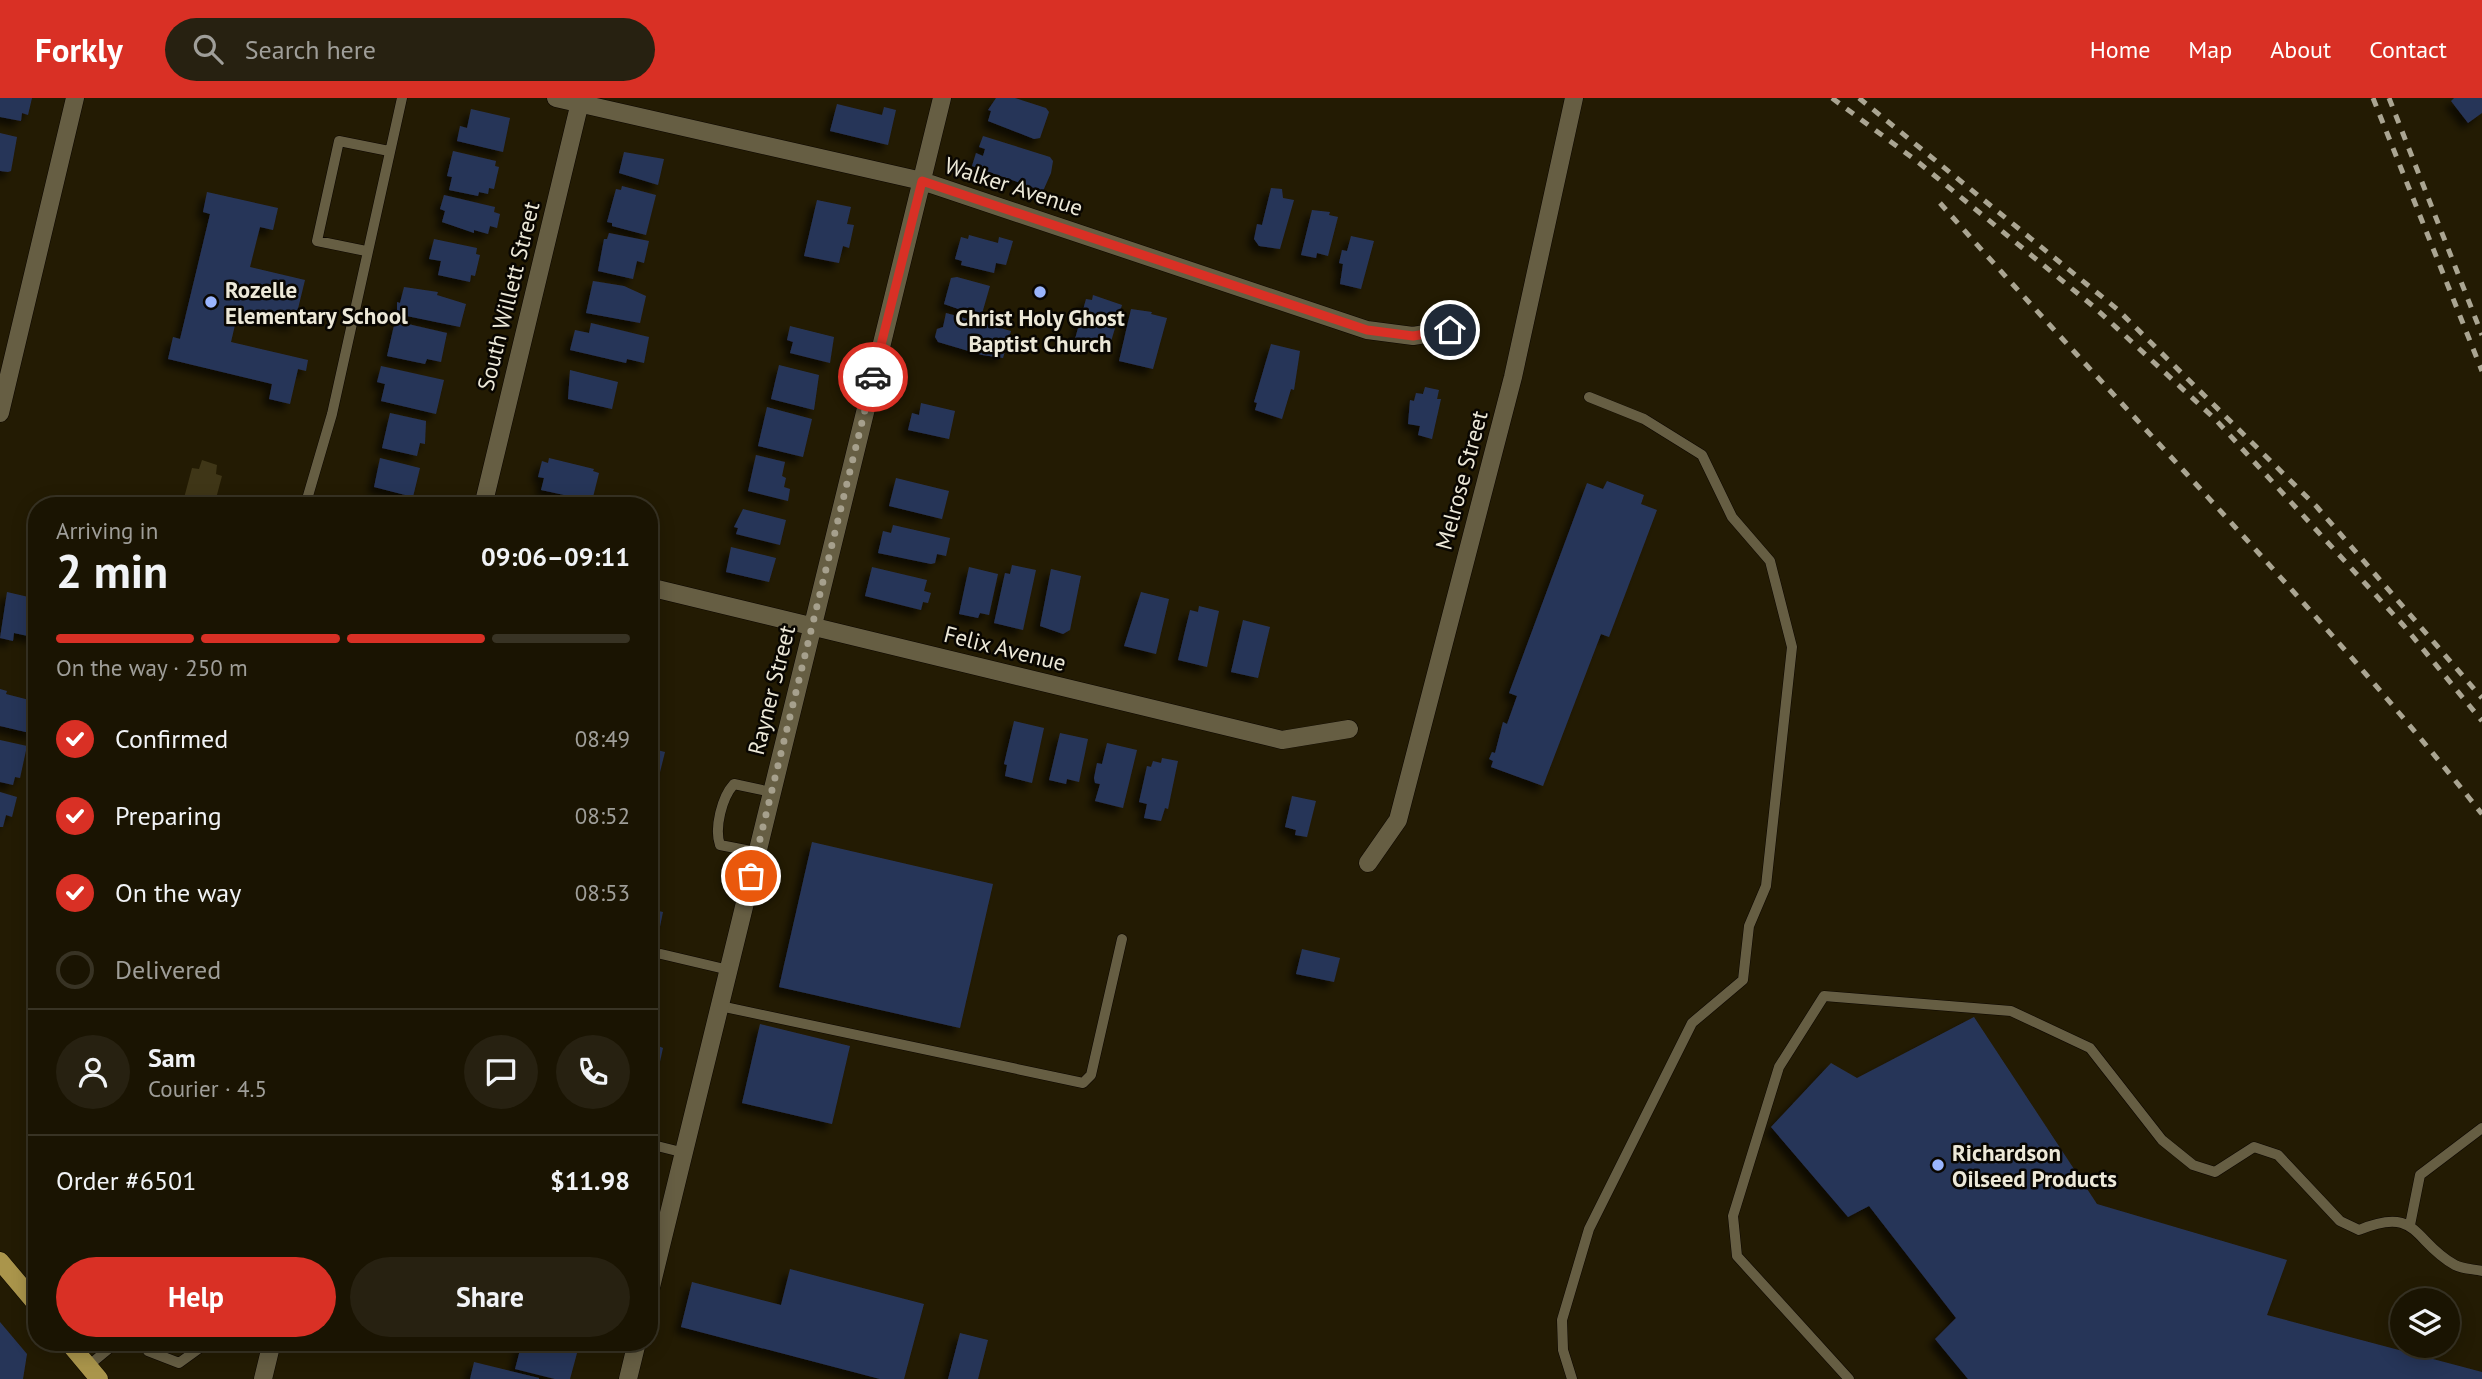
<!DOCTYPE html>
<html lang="en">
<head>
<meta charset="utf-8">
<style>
  :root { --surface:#1a1402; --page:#272111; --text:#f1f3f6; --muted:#9f9e99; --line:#383324; --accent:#d93025 }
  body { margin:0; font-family:"PT Sans",sans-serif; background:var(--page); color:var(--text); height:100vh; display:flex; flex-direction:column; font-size:26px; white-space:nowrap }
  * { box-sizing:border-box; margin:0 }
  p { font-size:23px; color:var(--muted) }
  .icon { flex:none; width:38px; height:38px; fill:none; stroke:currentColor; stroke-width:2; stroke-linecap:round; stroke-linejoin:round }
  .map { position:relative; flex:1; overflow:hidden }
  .panel { position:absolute; left:28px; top:399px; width:630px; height:854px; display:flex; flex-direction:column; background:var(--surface); border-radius:28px; box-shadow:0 4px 18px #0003,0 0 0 2px var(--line) }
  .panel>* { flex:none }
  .tools { position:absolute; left:2390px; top:1190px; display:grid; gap:14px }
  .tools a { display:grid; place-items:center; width:70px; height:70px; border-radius:50%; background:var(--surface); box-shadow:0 4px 18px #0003,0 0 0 2px var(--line); font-size:35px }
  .pin { position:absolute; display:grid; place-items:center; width:60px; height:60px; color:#fff; margin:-30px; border:4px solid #fff; border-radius:50%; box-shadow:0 2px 7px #0007 }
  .courier { position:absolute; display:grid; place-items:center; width:70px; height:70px; margin:-35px; border:5px solid #d93025; border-radius:50%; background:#fff; color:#222; box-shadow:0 2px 9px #0007 }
  .head em { font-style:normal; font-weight:800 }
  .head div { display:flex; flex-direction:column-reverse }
  .head { display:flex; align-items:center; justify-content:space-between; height:119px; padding:0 28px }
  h1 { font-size:46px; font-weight:800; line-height:52px }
  .bar { display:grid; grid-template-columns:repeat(4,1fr); gap:10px 7px; align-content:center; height:84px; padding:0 28px }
  .bar i { height:9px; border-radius:5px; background:var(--line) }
  .bar .selected { background:var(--accent) }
  .bar p { grid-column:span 4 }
  .line { display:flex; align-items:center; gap:18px; padding:0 28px; border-top:2px solid var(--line) }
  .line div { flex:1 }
  .round { display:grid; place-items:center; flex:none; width:74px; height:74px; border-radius:37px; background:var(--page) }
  ol { padding:0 28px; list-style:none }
  li { display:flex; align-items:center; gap:21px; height:77px }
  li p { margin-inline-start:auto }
  li .icon { padding:7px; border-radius:50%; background:var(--accent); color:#fff; stroke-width:4 }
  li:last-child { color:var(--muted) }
  li i { width:38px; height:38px; border:4px solid var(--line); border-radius:50% }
  .cta { display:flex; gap:14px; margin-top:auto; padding:14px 28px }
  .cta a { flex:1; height:80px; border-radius:42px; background:var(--accent); color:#fff; font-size:28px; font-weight:800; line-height:80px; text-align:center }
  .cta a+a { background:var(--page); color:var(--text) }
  header { display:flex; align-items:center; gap:42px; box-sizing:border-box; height:98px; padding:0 35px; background:var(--accent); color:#fff }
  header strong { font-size:33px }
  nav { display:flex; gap:38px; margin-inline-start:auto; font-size:24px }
  .search { width:490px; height:63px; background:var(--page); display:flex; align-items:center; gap:18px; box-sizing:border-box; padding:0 24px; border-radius:38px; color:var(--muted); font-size:26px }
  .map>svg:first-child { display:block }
  .green { fill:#3f3617 }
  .building { fill:#283559; filter:url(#shadow) }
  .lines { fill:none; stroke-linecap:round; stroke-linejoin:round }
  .lane-casing { stroke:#0c0600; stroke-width:11 }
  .street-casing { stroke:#0c0600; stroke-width:19 }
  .primary-casing { stroke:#0c0600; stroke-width:19 }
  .lane { stroke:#665e43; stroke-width:10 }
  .street { stroke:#665e43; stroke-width:18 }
  .primary { stroke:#aa954b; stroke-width:18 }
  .rail { stroke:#aaa592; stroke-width:5; stroke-dasharray:9 9; stroke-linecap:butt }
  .done { stroke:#a6a08d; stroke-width:7; stroke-dasharray:0 12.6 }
  .route { stroke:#d93025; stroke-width:9 }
  .poi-dot { fill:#9ab5fd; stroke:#090601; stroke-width:2.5 }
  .labels { text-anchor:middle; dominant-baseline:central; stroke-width:5; stroke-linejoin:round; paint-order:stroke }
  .street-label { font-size:23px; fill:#ece8d8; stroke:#090601 }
  .poi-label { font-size:23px; font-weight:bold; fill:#ece8d8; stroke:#090601; text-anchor:start }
</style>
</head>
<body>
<header>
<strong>Forkly</strong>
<div class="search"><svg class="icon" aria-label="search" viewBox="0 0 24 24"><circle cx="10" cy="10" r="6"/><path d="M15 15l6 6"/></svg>Search here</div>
<nav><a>Home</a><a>Map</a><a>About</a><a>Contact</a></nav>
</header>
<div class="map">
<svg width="2482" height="1281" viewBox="0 0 2482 1281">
  <defs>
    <filter id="shadow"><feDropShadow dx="-6" dy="6" stdDeviation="3.5" flood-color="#0009"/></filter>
  </defs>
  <rect width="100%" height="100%" fill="#231b03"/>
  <!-- green -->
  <path class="green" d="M202,362l15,5 -1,9 6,2 -8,30 -30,-8 8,-30 7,1z"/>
  <!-- building -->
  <path class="building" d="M0,0h32l-4,17 -6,-2 -1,8 -21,-4z
    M996,0h19l31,10 3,4 -9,26 -6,1 -46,-18 3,-10 -3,-1z
    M2454,0h28v15l-14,10 -17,-22z
    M837,6l45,11 2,-8 12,3 -8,35 -58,-14z
    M471,11l39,9 -7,34 -46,-11 3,-15 7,2z
    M0,35l17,4 -6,34 -3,1 -8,-1z
    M983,38l67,21 3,4 -2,12 -8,18 -71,-25 4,-13 7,3 2,-7 -6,-2z
    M453,53l43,10 -1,5 4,1 -5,22 -5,-1 -1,6 -9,-2 -1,4 -29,-6 3,-13 -5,-1z
    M624,54l40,7 -6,26 -39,-12z
    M622,88l34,9 -10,40 -34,-9v-3l-5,-1 9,-33 5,1z
    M1271,90l11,1 1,9 11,2 -14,49 -21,-3 -5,-7 3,-15 5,1z
    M207,94l71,16 -5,22 -13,-3 -10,40 55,13 -11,45 -56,-13 -7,30 77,18 -2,11 -8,-2 -8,35 -21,-5 3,-15 -104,-25 5,-22 7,2 30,-125 -7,-2z
    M444,97l51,12 -1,5 6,2 -3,14 -7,-2 -2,8 -14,-4v3l-32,-11 3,-11 -5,-2z
    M817,102l34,7 -4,17 7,1 -5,23 -6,-2 -4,17 -35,-7z
    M1312,112l18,2 -1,3 9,2 -10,39 -11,-3 -1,5 -15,-3z
    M609,135l40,8 -5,22 -7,-2 -4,18 -35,-8 6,-32h3z
    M969,137l29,8 1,-6 14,4 -7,24 -10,-2 -2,10 -33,-8 1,-4 -7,-2 6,-22 7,2z
    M1351,138l23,5 -13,48 -21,-5 3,-20 -4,-1 3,-13 5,1z
    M434,141l43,9 -1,6 4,1 -5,21 -4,-1 -1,7 -32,-7 3,-14 -12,-2z
    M957,179l33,9 -9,31 -37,-13 7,-26z
    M593,183l31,5 22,10 -6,27 -54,-10z
    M404,189l34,5 -1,3 29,9 -6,23 -63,-13v-12l3,1z
    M1093,197l29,10 -13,43 -34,-9 11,-40 6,1z
    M1131,211l21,3 -1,2 16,4 -14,51 -34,-8z
    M946,215l65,18 -8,27 -21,-3 -44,-13 -3,-5 2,-8 6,-2z
    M395,223l52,12 -6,29 -14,-3 -2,5 -38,-8z
    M591,225l58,14 -5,26 -17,-4 -1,4 -56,-13 5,-20 14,3z
    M790,228l44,11 -4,26 -40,-10 3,-11 -6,-2z
    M1271,246l29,7 -6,39 -3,-1 -9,30 -27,-9 2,-7 -3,-1z
    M779,267l40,10 -5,35 -43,-11z
    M381,268l63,14 -8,34 -55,-13 4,-17 -8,-2z
    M570,272l48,12 -6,27 -44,-10z
    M1425,289l14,3 -2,9h4l-9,40 -14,-4 2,-9 -12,-2 2,-24 4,1 2,-8 7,1z
    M921,305l34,8 -6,28 -41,-9 4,-17 7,2z
    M767,309l45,12 -9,38 -45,-11z
    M390,315l36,8 -1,23 -5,-1 -3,13 -35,-8z
    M756,357l29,7 -3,14 4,2 -2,9 6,2 -2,12 -40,-10z
    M380,360l40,10 -7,29 -39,-10z
    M549,360l45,11 -1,2 6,2 -7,28 -51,-11 3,-12 -6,-1 4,-16 6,2z
    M896,380l53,13 -7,28 -53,-13z
    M1607,383l37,14 -3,9 16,6 -48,127 -8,-3 -58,152 -52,-19 2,-6 -4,-2 3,-7 3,1 8,-31 4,2 10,-28 -8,-3 78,-210 16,6z
    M743,411l43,11 -6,25 -44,-11 2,-6 -4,-1z
    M893,427l57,13 -4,18 -9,-2 -2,9 -4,1 -53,-11 5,-22 8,2z
    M731,449l45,11 -7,24 -43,-10z
    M1012,467l24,5 -13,60 -29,-7 11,-50 5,1z
    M872,469l55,13 -3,11 7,2 -3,10 -5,-1 -2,8 -56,-14z
    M969,469l29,7 -9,41 -9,-2 -2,5 -19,-4z
    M1051,471l30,7 -11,54 -7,4 -23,-8z
    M7,494l30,7v39l-23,-5 -1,8 -13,-3z
    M1141,494l28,7 -13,55 -32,-8z
    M1199,508l20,5 -12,56 -29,-7 12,-50 8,2z
    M1243,522l27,7 -12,51 -27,-6z
    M0,591l7,2 -1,3 31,8 -3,32 -34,-8z
    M1014,623l30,7 -12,55 -27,-7 2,-11 -3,-1z
    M1060,635l28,6 -9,43 -12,-3 -1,5 -17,-4z
    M0,642l27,6 -7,32 -5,-1 -2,8 -13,-3z
    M1107,645l30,7 -14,58 -28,-7 5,-17 -5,-1 -1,-5 3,-15 5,1z
    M649,650l16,4 -15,60h-1z
    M1162,660l16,3 -10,48 -3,-1 -4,13 -17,-3 3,-14 -8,-2 8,-36 4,1 2,-6 8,2z
    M0,694l17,5 -5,20 -6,-2 -3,12h-3z
    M1292,698l24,5 -9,36 -12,-2 1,-5 -11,-3z
    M812,744l181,42 -33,144 -181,-41z
    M649,811l14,3 -13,64h-1z
    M1302,851l38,9 -6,24 -38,-8z
    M1974,919l123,187 190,56 -20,55 215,57v7h-514l-33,-40 21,-21 -87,-112 -21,11 -77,-90 60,-64 26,15z
    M760,926l90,22 -18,78 -90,-21z
    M649,944l14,6 -6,27 -8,-2z
    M790,1171l134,35 -20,75h-24l-199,-52 11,-45 89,23z
    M0,1224l27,32 -4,25h-23z
    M960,1235l28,7 -10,39h-30z
    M522,1244l55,11 -7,26h-15l-40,-10z
    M474,1264l65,16v1h-69z"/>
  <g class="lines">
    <defs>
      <path id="lane" d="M366,153l-49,-10 22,-100 50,10
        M305,408l27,-92 70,-316
        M756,754l-36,-7c-6,-17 2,-48 14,-61l37,8
        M661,856l68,16
        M720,908l363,77 8,-8 31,-136
        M649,1046l36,9
        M2410,1127l10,-50 62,-47
        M142,1244l6,9 31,12 29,-21
        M88,1268l29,-24
        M1572,1281l-9,-29 -1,-30 27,-91 103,-206 51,-43 6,-54 17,-40 26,-239 -22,-86 -38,-44 -30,-62 -58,-36 -55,-22
        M1849,1281l-112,-123 -4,-40 46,-149 45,-71 187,15 79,37 72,92 31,25 22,7 39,-25 24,8 62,66 19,9c60,-25 54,12 96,35 7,4 19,4 27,6"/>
      <path id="street" d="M556,0l366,83 445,149 46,6 37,-6
        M0,315l75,-315
        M483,408l98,-408
        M649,489l633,153 67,-11
        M1368,765l30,-43 115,-443 61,-279
        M649,1197l293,-1197
        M263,1281l9,-37
        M628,1281l9,-37"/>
      <path id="primary" d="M0,1163l37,44
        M68,1244l31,37"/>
    </defs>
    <!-- lane casing -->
    <use href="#lane" class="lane-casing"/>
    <!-- street casing -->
    <use href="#street" class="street-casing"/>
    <!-- primary casing -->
    <use href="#primary" class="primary-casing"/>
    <!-- lane -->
    <use href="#lane" class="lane"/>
    <!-- street -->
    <use href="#street" class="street"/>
    <!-- primary -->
    <use href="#primary" class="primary"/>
    <!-- rail -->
    <path class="rail" d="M1832,0l86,64 175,144 122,113 189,207 78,95
      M1859,0l258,211 200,198 165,191
      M2373,0l109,273
      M2389,0l93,237
      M1940,105c180,204 373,398 542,611"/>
  </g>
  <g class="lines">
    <!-- done -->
    <path class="done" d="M751,778l122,-499"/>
    <!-- route -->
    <path class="route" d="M873,279l49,-196 445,149 46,6 37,-6"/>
  </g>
  <!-- markers -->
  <g class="poi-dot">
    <circle cx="1040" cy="194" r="7"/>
    <circle cx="211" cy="204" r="7"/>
    <circle cx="1938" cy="1067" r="7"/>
  </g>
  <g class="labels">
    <!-- street labels -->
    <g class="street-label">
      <text transform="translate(1014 88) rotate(18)">Walker Avenue</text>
      <text transform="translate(508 198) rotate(-76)">South Willett Street</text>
      <text transform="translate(1461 382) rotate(-75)">Melrose Street</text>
      <text transform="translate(1005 550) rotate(14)">Felix Avenue</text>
      <text transform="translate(771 592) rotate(-76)">Rayner Street</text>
    </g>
    <!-- poi labels -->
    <g class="poi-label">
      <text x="225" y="191">Rozelle<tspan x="225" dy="26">Elementary School</tspan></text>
      <text x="1040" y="219" text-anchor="middle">Christ Holy Ghost<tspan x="1040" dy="26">Baptist Church</tspan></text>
      <text x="1952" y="1054">Richardson<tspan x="1952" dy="26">Oilseed Products</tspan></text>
    </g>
  </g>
</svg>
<div class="tools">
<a><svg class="icon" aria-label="layers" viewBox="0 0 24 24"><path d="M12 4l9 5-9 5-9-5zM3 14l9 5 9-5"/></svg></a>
</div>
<div class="pin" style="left:751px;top:778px;background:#ea580c"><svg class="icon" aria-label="bag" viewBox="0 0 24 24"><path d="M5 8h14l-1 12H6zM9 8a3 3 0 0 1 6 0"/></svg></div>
<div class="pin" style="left:1450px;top:232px;background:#1f2937"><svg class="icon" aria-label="home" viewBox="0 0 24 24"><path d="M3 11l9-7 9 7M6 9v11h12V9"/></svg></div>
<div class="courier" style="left:873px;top:279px"><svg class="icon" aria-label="car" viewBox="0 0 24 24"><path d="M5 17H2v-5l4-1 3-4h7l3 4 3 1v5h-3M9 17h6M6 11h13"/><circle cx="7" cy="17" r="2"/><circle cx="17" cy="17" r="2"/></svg></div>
<section class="panel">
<div class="head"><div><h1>2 min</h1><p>Arriving in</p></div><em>09:06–09:11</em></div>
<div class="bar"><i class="selected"></i><i class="selected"></i><i class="selected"></i><i></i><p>On the way · 250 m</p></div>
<ol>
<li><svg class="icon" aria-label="check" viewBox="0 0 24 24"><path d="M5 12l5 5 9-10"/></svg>Confirmed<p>08:49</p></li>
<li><svg class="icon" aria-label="check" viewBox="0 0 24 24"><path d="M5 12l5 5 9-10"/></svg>Preparing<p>08:52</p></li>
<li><svg class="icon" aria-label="check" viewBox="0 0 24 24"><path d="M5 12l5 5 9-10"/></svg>On the way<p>08:53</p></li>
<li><i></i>Delivered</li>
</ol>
<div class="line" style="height:126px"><a class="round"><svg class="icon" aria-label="person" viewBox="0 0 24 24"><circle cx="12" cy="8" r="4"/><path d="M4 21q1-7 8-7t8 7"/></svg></a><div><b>Sam</b><p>Courier · 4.5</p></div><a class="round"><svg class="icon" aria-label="chat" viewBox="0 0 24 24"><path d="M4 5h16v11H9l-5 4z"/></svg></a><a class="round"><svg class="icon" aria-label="phone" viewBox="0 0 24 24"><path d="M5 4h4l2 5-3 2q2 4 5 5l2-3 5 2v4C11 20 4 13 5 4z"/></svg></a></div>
<div class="line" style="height:91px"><div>Order #6501</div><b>$11.98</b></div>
<div class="cta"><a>Help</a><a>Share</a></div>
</section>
</div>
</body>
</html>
